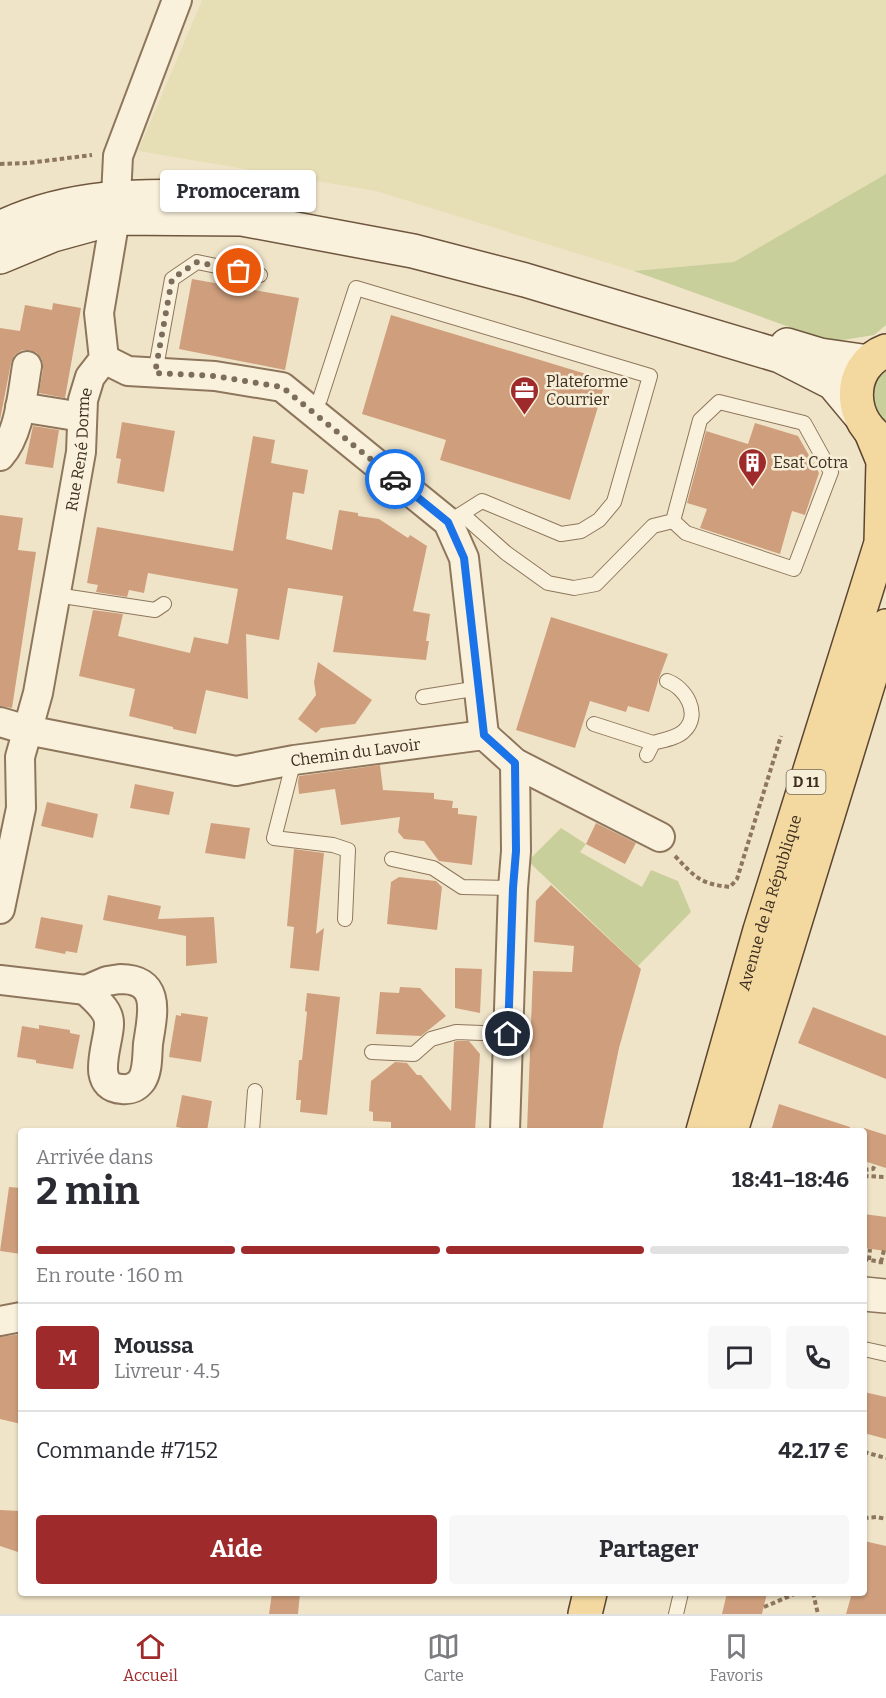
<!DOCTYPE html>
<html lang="fr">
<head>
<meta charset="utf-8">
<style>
  :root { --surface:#fff; --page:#f7f7f7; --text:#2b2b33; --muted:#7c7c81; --line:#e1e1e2; --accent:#9e2a2b }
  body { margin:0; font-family:Bitter,serif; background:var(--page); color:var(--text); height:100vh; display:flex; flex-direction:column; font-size:22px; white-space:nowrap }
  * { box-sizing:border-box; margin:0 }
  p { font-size:20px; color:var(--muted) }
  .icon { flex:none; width:33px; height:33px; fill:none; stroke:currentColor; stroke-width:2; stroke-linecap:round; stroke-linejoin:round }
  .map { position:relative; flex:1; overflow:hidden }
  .drawer { position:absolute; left:18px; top:1128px; width:849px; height:468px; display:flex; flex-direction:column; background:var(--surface); border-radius:6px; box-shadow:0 2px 4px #0004 }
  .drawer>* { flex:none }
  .pin { position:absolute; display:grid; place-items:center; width:51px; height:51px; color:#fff; margin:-26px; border:3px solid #fff; border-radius:50%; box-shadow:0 2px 6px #0007 }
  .courier { position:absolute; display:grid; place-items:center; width:60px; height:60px; margin:-30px; border:4px solid #1a73e8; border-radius:50%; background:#fff; color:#222; box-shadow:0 2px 8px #0007 }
  .bubble { position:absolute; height:42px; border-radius:6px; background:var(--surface); box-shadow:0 2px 4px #0004; font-size:20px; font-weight:700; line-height:42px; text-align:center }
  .head em { font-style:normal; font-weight:700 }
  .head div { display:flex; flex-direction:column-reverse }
  .head { display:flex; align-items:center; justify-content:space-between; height:102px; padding:0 18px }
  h1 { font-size:39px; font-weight:700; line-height:45px }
  .bar { display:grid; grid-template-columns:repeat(4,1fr); gap:9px 6px; align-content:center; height:72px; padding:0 18px }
  .bar i { height:8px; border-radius:4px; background:var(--line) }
  .bar .active { background:var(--accent) }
  .bar p { grid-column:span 4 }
  .line { display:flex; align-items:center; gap:15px; padding:0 18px; border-top:2px solid var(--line) }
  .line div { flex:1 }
  .round { display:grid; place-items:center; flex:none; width:63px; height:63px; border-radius:6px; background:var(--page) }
  .action { display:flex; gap:12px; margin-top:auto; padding:12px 18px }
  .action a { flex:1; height:69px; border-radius:6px; background:var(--accent); color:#fff; font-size:24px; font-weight:700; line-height:69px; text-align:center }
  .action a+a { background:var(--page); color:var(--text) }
  .tab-bar { display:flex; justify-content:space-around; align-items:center; height:84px; border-top:2px solid var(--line); background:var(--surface); font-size:16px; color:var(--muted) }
  .tab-bar a { display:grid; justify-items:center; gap:3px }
  .tab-bar .active { color:var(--accent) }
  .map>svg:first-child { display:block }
  .farmland { fill:#e6deb5 }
  .green { fill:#c9cf9b }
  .building { fill:#cf9f7d }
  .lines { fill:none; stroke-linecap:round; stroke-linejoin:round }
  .service-casing { stroke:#8d765c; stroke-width:16 }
  .minor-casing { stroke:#8d765c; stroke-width:32 }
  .tertiary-casing { stroke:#8d765c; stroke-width:36 }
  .secondary-casing { stroke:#6f573f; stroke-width:36 }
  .primary-casing { stroke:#5b4430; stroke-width:36 }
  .path { stroke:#8d765c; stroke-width:4; stroke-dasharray:4.5 3; stroke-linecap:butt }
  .service { stroke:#faf1dc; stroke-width:14 }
  .minor { stroke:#faf1dc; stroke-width:28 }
  .tertiary { stroke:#faf1dc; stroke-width:33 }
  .secondary { stroke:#faf1dc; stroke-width:33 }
  .primary { stroke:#f3d9a0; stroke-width:33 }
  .done { stroke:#7c6e5b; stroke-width:6; stroke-dasharray:0 10.8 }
  .route { stroke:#1a73e8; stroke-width:8 }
  .labels { text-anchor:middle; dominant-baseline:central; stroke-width:5; stroke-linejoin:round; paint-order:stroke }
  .shield { fill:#f7eed8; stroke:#756857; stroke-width:1.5 }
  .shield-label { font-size:15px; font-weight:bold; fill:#3d2e20 }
  .poi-label { font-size:16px; fill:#3d2e20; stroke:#f7eed8; text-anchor:start }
  .street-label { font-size:16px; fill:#3d2e20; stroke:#f7eed8 }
</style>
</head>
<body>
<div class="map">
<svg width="886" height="1614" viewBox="0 0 886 1614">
  <rect width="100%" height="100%" fill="#f0e4c8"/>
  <!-- farmland -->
  <path class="farmland" d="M202,0h684v174l-152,88 -100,9 -258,-80 -238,-40z"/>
  <!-- green -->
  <path class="green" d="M886,174v151l-12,10 -43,7 -197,-71 100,-9z
    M886,366v58c-20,-25 -19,-33 0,-58z
    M561,828l25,16 -6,8 62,35 9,-17 27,11 13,31 -53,54 -110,-105z"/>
  <!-- building -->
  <path class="building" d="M192,279l107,19 -14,72 -106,-21z
    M53,303l28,5 -16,90 -26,-5 4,-24 -1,-9 -5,-7 -8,-3h-7l-7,5 -4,8 -11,57v-92l20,3 5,-26 27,5z
    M391,315l215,65 -36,120 -130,-40 6,-20 -84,-26z
    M122,422l53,9 -11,61 -47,-9 4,-24 -5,-1z
    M755,423l43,13 21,37 -14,42 -13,-4 -12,43 -80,-26 7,-19 -20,-6 19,-72 42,13z
    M33,426l26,4 -6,38 -28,-4z
    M253,436l22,4 -4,23 37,7 -4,24 -11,-2 -7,47 46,11 7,-40 19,3v3l21,3 29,19 2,-3 17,11 -14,65 17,3 -4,27h3l-3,19 -93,-8 10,-56 -55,-8 -9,52 -33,-6 2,65 -42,-9 -10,44 -23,-5v-2l-44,-11 6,-27 -56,-13 14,-66 30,4 -5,22 72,17 4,-16 34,7 10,-55 -90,-16 -4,20 -15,-3 -2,7 -31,-5 2,-7 -11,-2 10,-56 136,24z
    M0,515l23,3 -5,32 18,2 -24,156 -12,-2z
    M551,617l117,37 -9,24 -10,34 -21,-6 -2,6 -36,-11 -15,47 -59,-18z
    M318,662l54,38 -17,24 -34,4 -5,5 -18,-14 18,-24 -2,-13z
    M380,765l3,25 51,3v6l19,2 -1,7h6v6l19,2 -5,49 -33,-4 -15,-20 -20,-2 -6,-7 2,-15 -59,8 -6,-36 -36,5 -1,-12 1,-6z
    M135,784l39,8 -5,23 -39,-7z
    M47,802l51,12 -5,24 -52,-12z
    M211,823l39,5 -5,31 -40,-6z
    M596,823l40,20 -11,21 -39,-20z
    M294,849l30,4 -8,81 8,-6 -5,43 -29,-3 4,-41 -7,-1z
    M399,877l37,4 6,6 -5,43 -50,-6 4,-42z
    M551,885l90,84 -22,79 -17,83h-75l6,-160 39,1 2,-26 -40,-4 2,-41z
    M108,895l53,11 -3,13 56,-2 3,46 -31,3v-30l-83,-16z
    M41,917l42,8 -6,28 -11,-2 -1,3 -30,-6z
    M455,968l27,1 -2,44 -25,-5z
    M400,987l20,1 26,28 -25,20 -45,-2 4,-42 19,1z
    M307,993l33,4 -13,118 -27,-3 1,-12h-5l3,-40h3l5,-48 -2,-1z
    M813,1007l73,29v43l-88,-36z
    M181,1013l27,4 -7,45 -32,-5 7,-42 5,1z
    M39,1025l31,5v3l10,2 -7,34 -37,-6v-3l-19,-3 5,-31 17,3z
    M457,1041h12l11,13 -5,77h-59l-25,-3v-6l-18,-1v-9l-4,-1 2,-30 24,-19 12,1 10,12h4l30,36 3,-69z
    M182,1095l30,6 -5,30h-26l1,-3 -6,-1z
    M779,1104l71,23v4h-79z
    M864,1128l22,7v33l-22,-7z
    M9,1187l12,1v66l-21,-3z
    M864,1214l22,3v34l-22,-3z
    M21,1334v90l-21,-5v-82z
    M864,1392l22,5v42l-22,-6z
    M0,1510l21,1v42l-21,-7z
    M864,1541l22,5v68h-40l6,-21h12z
    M272,1593h28l-2,21h-29z
    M727,1593h40l-5,21h-40z"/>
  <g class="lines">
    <defs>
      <path id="service" d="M155,373l17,-94 25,-17 63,13
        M310,410l10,-11 36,-111 294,88 -36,126 -15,18 -18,11 -20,3 -79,-33 -27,17
        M462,514l44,39 42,30 26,5 22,-4 57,-58 20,-5 13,12 108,36 37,-97 -27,-49 -85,-21 -19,18 -27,101
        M56,595l99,15 9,-6
        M423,697l56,-9
        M594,724l59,19
        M647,755l6,-12c10,-3 24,-5 31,-12 18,-17 1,-44 -17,-50
        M294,760l-20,78 59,7 15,5 -3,69
        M392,859l41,9 29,19 51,1
        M372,1052l42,2 17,-15 25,-7 52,2
        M252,1131l3,-40
        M864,1349l22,5
        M676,1614l5,-21"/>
      <g id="minor">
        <path d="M104,359l24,12 87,5 67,11 166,135 16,36 20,177"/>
        <path d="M20,407l62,10"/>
        <path d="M0,456c20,-23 22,-61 27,-90"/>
        <path id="s1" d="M0,722l27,8 209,41 58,-11 190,-25 31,28 145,74"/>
        <path id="s2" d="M0,909l21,-101 -1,-51 18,-64 43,-241 2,-52 7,-23 14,-18 -5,-46 16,-95 3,-62 59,-156"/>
        <path d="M120,979c43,0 32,37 28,65 -1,12 0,26 -6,36 -5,7 -12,10 -20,9 -34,-2 -12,-48 -13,-66 0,-14 -15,-24 -23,-33l21,-9z"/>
        <path d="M0,980l86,10"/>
        <path d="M505,1131l8,-243 3,-37 -1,-88"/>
        <path d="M0,1321l21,-4"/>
      </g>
      <path id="tertiary" d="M864,1294l22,2"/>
      <path id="secondary" d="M0,228c67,-33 143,-34 216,-30
        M0,257l53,-22 62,-17 127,1 171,32 112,29 255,76 53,27 25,30
        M787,345l33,10 49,7"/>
      <g id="primary">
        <path d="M886,351c-41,15 -38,74 0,91"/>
        <path id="s3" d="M703,1131l57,-201 121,-387 2,-82 -12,-29"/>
        <path d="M731,1131l155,-505"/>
        <path d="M585,1614l5,-21"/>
      </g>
    </defs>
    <!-- service casing -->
    <use href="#service" class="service-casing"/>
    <!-- minor casing -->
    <use href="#minor" class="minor-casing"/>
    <!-- tertiary casing -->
    <use href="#tertiary" class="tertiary-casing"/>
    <!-- secondary casing -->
    <use href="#secondary" class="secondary-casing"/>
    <!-- primary casing -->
    <use href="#primary" class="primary-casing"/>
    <!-- path -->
    <path class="path" d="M0,164l28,-1 64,-8
      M675,856c20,21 25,28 55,31l7,-8 44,-143
      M864,1170l9,-1 2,-4
      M864,1176l22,1
      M864,1259l17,3v5
      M869,1260l1,-11
      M881,1262l3,-12
      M864,1452l22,6
      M864,1518l13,-1 9,2
      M813,1593l5,21
      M764,1607l33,-14"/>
    <!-- service -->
    <use href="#service" class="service"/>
    <!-- minor -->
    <use href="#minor" class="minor"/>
    <!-- tertiary -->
    <use href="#tertiary" class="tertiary"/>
    <!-- secondary -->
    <use href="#secondary" class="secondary"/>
    <!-- primary -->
    <use href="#primary" class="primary"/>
  </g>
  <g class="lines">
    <!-- done -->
    <path class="done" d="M239,271l-42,-9 -25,17 -17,94 60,3 67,11 113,92"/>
    <!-- route -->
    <path class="route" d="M395,479l53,43 16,36 20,177 31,28 1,88 -3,37 -5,146"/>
  </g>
  <!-- icons -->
  <defs>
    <symbol id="office-pin" viewBox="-11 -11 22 30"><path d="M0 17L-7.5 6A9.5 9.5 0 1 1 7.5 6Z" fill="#9e2a2b" stroke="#f7eed8"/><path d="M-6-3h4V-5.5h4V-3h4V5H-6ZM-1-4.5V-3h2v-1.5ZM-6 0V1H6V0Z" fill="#fff"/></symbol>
    <symbol id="building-pin" viewBox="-11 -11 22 30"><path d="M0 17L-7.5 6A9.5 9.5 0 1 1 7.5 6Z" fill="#9e2a2b" stroke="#f7eed8"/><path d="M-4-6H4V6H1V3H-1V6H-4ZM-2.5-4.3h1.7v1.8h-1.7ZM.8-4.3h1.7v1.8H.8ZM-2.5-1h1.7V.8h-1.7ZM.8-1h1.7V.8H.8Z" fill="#fff"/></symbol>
  </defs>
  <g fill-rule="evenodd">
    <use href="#office-pin" x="508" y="374" width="33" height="45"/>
    <use href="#building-pin" x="736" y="446" width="33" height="45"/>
  </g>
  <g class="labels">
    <!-- shield labels -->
    <rect class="shield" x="786.5" y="770" width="39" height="24" rx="4.5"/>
    <g class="shield-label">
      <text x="806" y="782">D 11</text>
    </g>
    <!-- poi labels -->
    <g class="poi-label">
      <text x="546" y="381">Plateforme<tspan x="546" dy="18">Courrier</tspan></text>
      <text x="773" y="462">Esat Cotra</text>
    </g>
    <!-- street labels -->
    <g class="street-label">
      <text stroke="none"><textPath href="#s2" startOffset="468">Rue René Dorme</textPath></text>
      <text stroke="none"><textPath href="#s1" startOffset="362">Chemin du Lavoir</textPath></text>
      <text stroke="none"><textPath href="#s3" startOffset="238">Avenue de la République</textPath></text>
    </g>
  </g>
</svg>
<div class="pin" style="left:239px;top:271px;background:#ea580c"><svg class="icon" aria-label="bag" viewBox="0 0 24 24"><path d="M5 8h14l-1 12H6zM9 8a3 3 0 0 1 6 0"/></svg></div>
<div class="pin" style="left:508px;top:1034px;background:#1f2937"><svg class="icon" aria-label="home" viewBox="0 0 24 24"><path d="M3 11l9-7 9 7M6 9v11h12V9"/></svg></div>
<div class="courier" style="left:395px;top:479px"><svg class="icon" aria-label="car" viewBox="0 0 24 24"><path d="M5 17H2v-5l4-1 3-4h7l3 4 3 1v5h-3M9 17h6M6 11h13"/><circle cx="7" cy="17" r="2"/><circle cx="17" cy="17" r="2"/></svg></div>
<div class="bubble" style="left:160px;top:170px;width:156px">Promoceram</div>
<section class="drawer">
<div class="head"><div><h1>2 min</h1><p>Arrivée dans</p></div><em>18:41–18:46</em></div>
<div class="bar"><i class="active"></i><i class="active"></i><i class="active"></i><i></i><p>En route · 160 m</p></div>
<div class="line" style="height:108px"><b class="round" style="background:var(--accent);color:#fff">M</b><div><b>Moussa</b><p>Livreur · 4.5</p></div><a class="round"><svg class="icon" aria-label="chat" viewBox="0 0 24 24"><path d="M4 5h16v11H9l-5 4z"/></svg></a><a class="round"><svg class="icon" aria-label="phone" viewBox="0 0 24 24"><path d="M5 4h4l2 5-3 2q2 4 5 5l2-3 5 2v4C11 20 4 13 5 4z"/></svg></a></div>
<div class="line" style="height:78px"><div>Commande #7152</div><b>42.17 €</b></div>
<div class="action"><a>Aide</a><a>Partager</a></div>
</section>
</div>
<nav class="tab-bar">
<a class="active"><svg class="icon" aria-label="home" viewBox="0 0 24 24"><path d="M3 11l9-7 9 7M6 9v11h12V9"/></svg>Accueil</a>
<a><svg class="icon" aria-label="map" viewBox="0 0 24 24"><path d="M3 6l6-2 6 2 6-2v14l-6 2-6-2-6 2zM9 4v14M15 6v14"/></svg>Carte</a>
<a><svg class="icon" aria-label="saved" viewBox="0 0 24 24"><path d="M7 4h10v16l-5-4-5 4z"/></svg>Favoris</a>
</nav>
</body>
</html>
